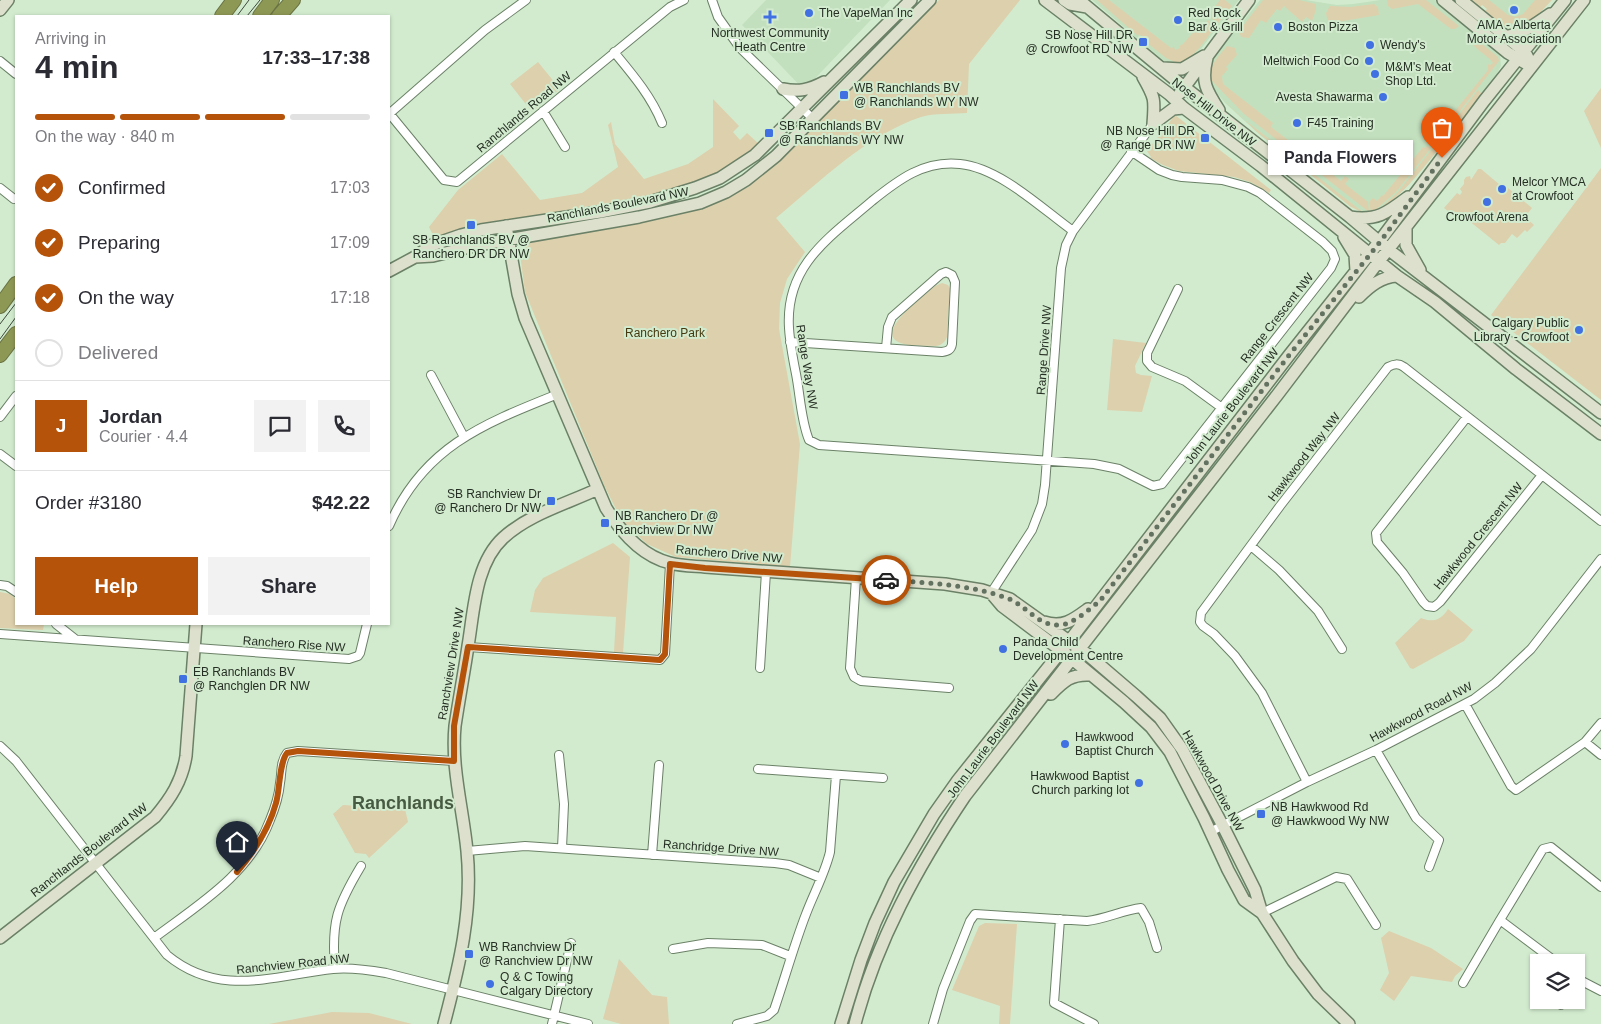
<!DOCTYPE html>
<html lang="en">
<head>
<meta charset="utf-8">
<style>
  :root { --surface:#fff; --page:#f2f2f3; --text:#2b2b33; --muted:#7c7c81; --line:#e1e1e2; --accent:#b45309 }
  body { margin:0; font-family:Arial,sans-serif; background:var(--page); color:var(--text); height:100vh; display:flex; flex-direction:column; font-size:19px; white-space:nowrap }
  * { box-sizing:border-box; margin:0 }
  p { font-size:16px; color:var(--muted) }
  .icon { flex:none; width:28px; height:28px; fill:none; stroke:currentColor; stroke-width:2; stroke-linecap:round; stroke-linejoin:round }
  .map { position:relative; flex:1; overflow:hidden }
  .side { position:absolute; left:15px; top:15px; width:375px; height:610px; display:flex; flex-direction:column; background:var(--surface); border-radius:0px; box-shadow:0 1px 4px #0004 }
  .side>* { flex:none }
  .buttons { position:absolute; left:1530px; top:954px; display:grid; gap:10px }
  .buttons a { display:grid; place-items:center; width:55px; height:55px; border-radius:0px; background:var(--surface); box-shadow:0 1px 4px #0004; font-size:25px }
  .pin { position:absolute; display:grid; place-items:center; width:42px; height:42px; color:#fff; margin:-51px -21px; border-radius:50% 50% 50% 0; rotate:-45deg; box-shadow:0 0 5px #0007 }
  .pin .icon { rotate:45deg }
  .courier { position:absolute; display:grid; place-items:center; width:50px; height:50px; margin:-25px; border:4px solid #b45309; border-radius:50%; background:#fff; color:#222; box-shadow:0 1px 6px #0007 }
  .bubble { position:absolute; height:35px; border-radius:0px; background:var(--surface); box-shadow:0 1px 4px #0004; font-size:16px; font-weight:700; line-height:35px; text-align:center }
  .overview em { font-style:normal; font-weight:700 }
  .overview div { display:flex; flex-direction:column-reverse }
  .overview { display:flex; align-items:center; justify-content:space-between; height:85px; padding:0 20px }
  h1 { font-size:32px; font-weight:700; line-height:38px }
  .bar { display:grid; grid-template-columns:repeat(4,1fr); gap:8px 5px; align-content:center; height:60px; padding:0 20px }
  .bar i { height:6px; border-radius:4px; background:var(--line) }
  .bar .on { background:var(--accent) }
  .bar p { grid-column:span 4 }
  .line { display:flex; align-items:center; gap:12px; padding:0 20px; border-top:1px solid var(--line) }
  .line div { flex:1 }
  .round { display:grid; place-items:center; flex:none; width:52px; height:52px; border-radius:0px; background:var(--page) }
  ol { padding:0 20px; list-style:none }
  li { display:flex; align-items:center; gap:15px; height:55px }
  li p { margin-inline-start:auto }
  li .icon { padding:5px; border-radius:50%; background:var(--accent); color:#fff; stroke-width:4 }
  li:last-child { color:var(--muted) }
  li i { width:28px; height:28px; border:2px solid var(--line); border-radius:50% }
  .primary-button { display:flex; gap:10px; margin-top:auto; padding:10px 20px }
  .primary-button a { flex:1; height:58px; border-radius:0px; background:var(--accent); color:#fff; font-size:20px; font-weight:700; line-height:58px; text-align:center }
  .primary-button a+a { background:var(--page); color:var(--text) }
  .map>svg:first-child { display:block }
  .built { fill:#c3e0be }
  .green { fill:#ddd0ad }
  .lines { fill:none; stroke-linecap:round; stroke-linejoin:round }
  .street-casing { stroke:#6b8167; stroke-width:10 }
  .secondary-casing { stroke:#6b8167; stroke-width:14 }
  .highway-casing { stroke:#6a7344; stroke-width:16 }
  .street { stroke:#fff; stroke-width:8 }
  .secondary { stroke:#dde0cc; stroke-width:11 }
  .highway { stroke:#8e9855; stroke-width:14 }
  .tram { stroke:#3e493c; stroke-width:1 }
  .done { stroke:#627160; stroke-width:5; stroke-dasharray:0 9 }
  .route { stroke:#b45309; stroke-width:6 }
  .poi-dot { fill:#4070e1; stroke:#d2ebce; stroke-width:2 }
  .labels { text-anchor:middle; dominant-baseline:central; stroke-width:4; stroke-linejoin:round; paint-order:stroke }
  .poi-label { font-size:12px; fill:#262f24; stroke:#d2ebce; text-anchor:start }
  .street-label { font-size:12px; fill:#262f24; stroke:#d2ebce }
  .park-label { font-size:12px; fill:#473a11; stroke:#d2ebce }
  .district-label { font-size:18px; font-weight:bold; fill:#475b43; stroke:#d2ebce }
</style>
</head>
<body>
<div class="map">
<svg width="1601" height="1024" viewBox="0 0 1601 1024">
  <rect width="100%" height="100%" fill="#d2ebce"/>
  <!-- built -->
  <path class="built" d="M766,0h124l-86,90 -62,-65z
    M1092,0h147l-38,49 -17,15h-12l-8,-3z
    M1260,0h46l31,5 16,-1 27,-4h55l55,43 10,12 1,11 -7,13 -54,69 -36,41 -22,21 -20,3 -15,-10 -86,-67 -36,-33 -17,-21 1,-14 8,-14z
    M1479,0h67l-28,27z"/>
  <!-- green -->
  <path class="green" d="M939,0h81l-51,64 -2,49c-14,1 -33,0 -46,4 -56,19 -100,64 -145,101l29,34 -18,27 -7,24 -1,26 21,115 -10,123 -114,-10 -29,-13 -25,-23 -18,-36 -79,-193 -5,-38 2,-7 10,-6 119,-21 36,-8 23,-7 38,-18 23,-20z
    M1097,0h12l62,48 3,-1 1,3 5,-2 -1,-2 4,-2 14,-16 4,1 7,-9 7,7c-10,13 -21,33 -38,36l-11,-5 -20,-16v-2l-7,-6 -1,2z
    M1220,0h5l7,6 -14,17 -10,-7z
    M1263,0h36l17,4v6l-4,11 -6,-4 -4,5 -18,-16 -4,5 -3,-2 -11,14 -5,-3 -12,18 -8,-1 -2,-6z
    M1387,0h39l33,26 -4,3h-4l-33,-25 -26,5 -4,-3z
    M1469,0h20l19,15 7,2 8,-3 12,-14h17l-17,18 -14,10 -2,-2 -7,3c-9,-3 -22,-11 -27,-18l2,-2 -5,-4 -3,3z
    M1374,4l4,3 1,8 -48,8v6h-2l-3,-16 4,-7 20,1z
    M1468,33l30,24 1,4 -54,69 -5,-5 6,-7 4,-1 38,-47v-6l2,1 3,-2c-6,-9 -27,-18 -25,-30z
    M1227,46l8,2 2,7 -11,12 2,2 -6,7 1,8 50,39 -2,4 70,54 4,-5 4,3 -4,5 23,18 1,10 -125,-98 -32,-33c-7,-12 8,-26 15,-35z
    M538,62l22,27 -28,23 -22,-28z
    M1601,88v60l-17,-37z
    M1478,90l4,4 -45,57 -4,-3z
    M1218,94l23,23 123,96 -13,-6 -94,-75z
    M713,99l26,27 -6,6 7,8 7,-7 12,11c-52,45 -110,52 -175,63 -40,7 -80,14 -120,22l-29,10 -6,-12 29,-37 44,-36 38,46 42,-7 36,-26 -10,-42 3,-3 4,22 29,35 44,-15 25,-17z
    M1175,115l96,75 -2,3 -19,-11 -16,-5 -55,-6 -16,-6 -13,-7 1,-1 -4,-6z
    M1427,146l4,2 -35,44 -23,20h-2l-2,-10 4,-4 4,3 5,-6 1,1 40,-49 2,1z
    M1432,149l4,3c-17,22 -37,47 -61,61l23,-21z
    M1601,168v232l-110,-85z
    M1478,169h3l25,21 2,-2 24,20 -7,9 9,8 -7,7 -2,-2 -8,8 -5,-4 -7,9h-4l-2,2 -36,-29 -4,4 -15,-12 13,-15 3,2 2,-3 -2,-3 4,-5v-4l2,-3 4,-1 1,4z
    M942,283l6,2 2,4 -3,48c-2,5 -5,8 -11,9 -11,-1 -25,1 -35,-3 -30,-10 26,-49 34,-57z
    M1113,339l33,4 -11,23 1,7 5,2 11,1 -10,36 -35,-2z
    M613,543l17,14 -7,96 -9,-1 2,-35 -86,-5 5,-22 8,-12z
    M0,592l10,2 6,5v25h28l-1,6 -43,-2z
    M1448,609l25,21 -9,11 -51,28 -3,-1 -15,-25 26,-25c12,5 20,2 27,-9z
    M343,805l62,4 3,13 -39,36 -3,-4 -11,-1 -22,-39z
    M985,923l32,1 -7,100h-11l1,-18 -48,-16 27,-64z
    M1389,931l42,17 32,21 -8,7 -3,6 -41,-6 -17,25 -14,-11 9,-17 -8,-35z
    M619,959l33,36 15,2 2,27h-48l-18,-5z
    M332,1012l37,1 43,11h-143z"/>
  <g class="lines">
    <defs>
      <path id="street" d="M712,0l6,17 22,31 72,70
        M614,52c19,23 37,44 48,71
        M0,61l16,13
        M543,111l22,36
        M389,113l55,67 13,2 213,-175 14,-7
        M389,114l96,-84 41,-30
        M0,188l14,11
        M1073,231c-32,-23 -73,-63 -113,-67 -36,-4 -62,16 -88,37 -42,36 -87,64 -83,127 1,16 4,31 7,46 4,20 5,47 13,66l10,5 275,19 25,5 34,17 9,-2 169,-216 4,-9 -3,-8 -9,-9 -63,-49 -12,-6 -26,-7 -40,-3 -10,-2 -13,-5 -28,-19
        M1178,289l-31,64v8l5,6 33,14 37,27
        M790,342l152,10c6,-1 9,-2 10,-8l3,-62 -3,-7 -6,-3 -5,2 -49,43 -4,10 -2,21
        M431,375l33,62
        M0,417l16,-21
        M1467,417l-91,116 1,9 26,31 20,29 4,4 7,1 6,-5 102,-127
        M0,454l16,12
        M389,526c34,-79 94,-102 169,-132
        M1251,546l28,24 39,41 24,38
        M856,578l-6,90 4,9 7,4 88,7
        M0,585l7,1 9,6
        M991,593l41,-63 10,-26 3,-19 16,-217 5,-23 7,-14 80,-107
        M56,624l19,15
        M0,634l349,25 9,-3 2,-3 7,-29
        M468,647l192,13 5,-6 5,-90
        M760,668l6,-96
        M1465,704l46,82 5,4 69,-48 16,-19
        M1585,742l16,13
        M0,746l16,15 151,194c52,43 105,21 166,14 17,-2 36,1 53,4l202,51
        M1376,750l40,68 23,22 -10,27
        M559,755l5,49 -2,44
        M758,769l125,9
        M1307,782l-45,-89 -27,-37 -21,-22 -11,-8 -3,-4 1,-9 79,-107 108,-139c6,-3 10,-4 16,0l197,154
        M1210,832l97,-50 69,-32 98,-51 21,-16 36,-34 70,-90
        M467,851l58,-5 250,17 14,2 32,13
        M652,855l7,-90
        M1262,913l74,-36 11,2 29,46
        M1060,919l-6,84 40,21
        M154,938c44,-33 96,-64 116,-118 5,-12 9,-25 10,-37 2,-10 0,-21 7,-30l11,-2 156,10
        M673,949l35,-6 54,2 28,11
        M1556,962l-56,-42 43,-71 8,-2 50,40
        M335,969c-4,-47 2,-63 26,-103
        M1576,978l25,13
        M1463,983l37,-63
        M1561,1005l3,-5
        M552,1024l19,-81
        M737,1024l30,-8 7,-6c11,-32 20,-65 32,-96 8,-21 19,-41 24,-62l6,-77
        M933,1024l10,-35 27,-68 5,-7 112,7c19,-2 36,-11 54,-13l8,14 8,26"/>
      <path id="secondary" d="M1045,0l124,94 15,14 77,58 136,110 38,26 81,67 85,65
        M1064,0l6,4 17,3
        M1079,0l99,82 172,135 39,33 212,163
        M1443,0l65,53 17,10
        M1461,0l64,52 3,6
        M0,10l8,-10
        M1505,37c18,-3 30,-13 45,-23
        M1207,58c-6,24 -1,32 12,52
        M1163,68l19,1 22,-13
        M1143,77c12,21 12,22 10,47
        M783,89c16,3 26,1 41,-7
        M1180,93l69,-93
        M1153,124l20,-15 11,-1
        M1350,217c27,4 37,-4 58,-20
        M506,226l12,68 7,24 81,190c15,24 35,48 64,55 11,3 23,3 35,4l240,17 37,6 28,9 77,55 49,42 24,22 22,31 41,77 32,64 7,23 31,48 25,33 31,30
        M1406,229v16l14,25
        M1344,237l11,18 1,16
        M415,257l18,-1 45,-11 161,-28 61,-14 26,-11 20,-12 30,-24 154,-156
        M389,271l26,-14 17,-12 29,-10 20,-5 119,-18 50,-10 45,-14 25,-10 35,-23 156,-155
        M1359,297c11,-11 22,-20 38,-21
        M991,593l11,13 69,52 53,44 27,25 19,25 34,66 24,52 16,30 18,13
        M1044,622c19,6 29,-2 44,-13
        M1051,694c13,-13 20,-20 39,-19
        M0,938l155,-121c16,-19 27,-36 31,-61l10,-132
        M444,1024c15,-57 29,-113 23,-173 -4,-42 -16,-83 -12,-125 4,-27 9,-53 13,-80 6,-35 7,-82 35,-108 26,-24 63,-34 95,-49
        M841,1024l20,-64 14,-37 19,-41 40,-68 24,-34 116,-145 216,-281 89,-112 105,-141 81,-101
        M855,1024c21,-82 63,-158 110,-228l313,-402 98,-129 208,-265"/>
      <path id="highway" d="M222,16l12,-16
        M260,16l12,-16
        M279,16l14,-16
        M0,306l16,-22
        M0,355l16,-21"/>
    </defs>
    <!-- street casing -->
    <use href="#street" class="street-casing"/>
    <!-- secondary casing -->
    <use href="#secondary" class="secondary-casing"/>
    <!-- highway casing -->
    <use href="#highway" class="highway-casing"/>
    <!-- street -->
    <use href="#street" class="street"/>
    <!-- secondary -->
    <use href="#secondary" class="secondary"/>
    <!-- highway -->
    <use href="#highway" class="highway"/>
    <!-- tram -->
    <path class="tram" d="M237,16l12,-16
      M247,16l13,-16
      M0,324l16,-21
      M0,339l16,-22"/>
  </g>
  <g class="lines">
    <!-- done -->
    <path class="done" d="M886,580c41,3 82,4 121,18 19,7 31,29 54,27 14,-2 28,-16 39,-24l190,-247 90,-112 62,-84"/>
    <!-- route -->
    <path class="route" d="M237,872c17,-20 32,-43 39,-69 4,-13 3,-40 11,-50l11,-2 156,10v-35l14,-79 192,13 5,-6 5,-90 35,4 181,12"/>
  </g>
  <!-- markers -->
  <g class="poi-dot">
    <circle cx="1514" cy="10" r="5"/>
    <circle cx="809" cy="13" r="5"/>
    <path d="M767.5 9.5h5v5h5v5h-5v5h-5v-5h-5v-5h5z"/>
    <circle cx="1178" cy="20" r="5"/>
    <circle cx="1278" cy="27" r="5"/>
    <rect x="1138" y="37" width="10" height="10" rx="2.5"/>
    <circle cx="1370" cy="45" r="5"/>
    <circle cx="1369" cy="61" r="5"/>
    <circle cx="1375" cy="74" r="5"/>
    <rect x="839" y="90" width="10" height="10" rx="2.5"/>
    <circle cx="1383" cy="97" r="5"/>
    <circle cx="1297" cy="123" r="5"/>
    <rect x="764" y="128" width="10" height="10" rx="2.5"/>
    <rect x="1200" y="133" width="10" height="10" rx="2.5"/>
    <circle cx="1502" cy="189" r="5"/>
    <circle cx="1487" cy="202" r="5"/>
    <rect x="466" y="220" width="10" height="10" rx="2.5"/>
    <circle cx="1579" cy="330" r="5"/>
    <rect x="546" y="496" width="10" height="10" rx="2.5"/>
    <rect x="600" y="518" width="10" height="10" rx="2.5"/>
    <circle cx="1003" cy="649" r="5"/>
    <rect x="178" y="674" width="10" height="10" rx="2.5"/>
    <circle cx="1065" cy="744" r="5"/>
    <circle cx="1139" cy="783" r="5"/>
    <rect x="1256" y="809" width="10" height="10" rx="2.5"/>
    <rect x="464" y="949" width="10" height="10" rx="2.5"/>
    <circle cx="490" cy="984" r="5"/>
  </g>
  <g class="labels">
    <!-- poi labels -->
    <g class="poi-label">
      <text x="819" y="13">The VapeMan Inc</text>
      <text x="1188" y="13">Red Rock<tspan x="1188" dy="14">Bar &amp; Grill</tspan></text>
      <text x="1514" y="25" text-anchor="middle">AMA - Alberta<tspan x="1514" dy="14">Motor Association</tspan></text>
      <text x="1288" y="27">Boston Pizza</text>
      <text x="770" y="33" text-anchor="middle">Northwest Community<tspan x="770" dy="14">Heath Centre</tspan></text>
      <text x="1133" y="35" text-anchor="end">SB Nose Hill DR<tspan x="1133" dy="14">@ Crowfoot RD NW</tspan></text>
      <text x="1380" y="45">Wendy's</text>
      <text x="1359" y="61" text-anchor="end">Meltwich Food Co</text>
      <text x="1385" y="67">M&amp;M's Meat<tspan x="1385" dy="14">Shop Ltd.</tspan></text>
      <text x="854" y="88">WB Ranchlands BV<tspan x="854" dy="14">@ Ranchlands WY NW</tspan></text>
      <text x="1373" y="97" text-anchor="end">Avesta Shawarma</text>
      <text x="1307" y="123">F45 Training</text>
      <text x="779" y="126">SB Ranchlands BV<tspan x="779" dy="14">@ Ranchlands WY NW</tspan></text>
      <text x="1195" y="131" text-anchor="end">NB Nose Hill DR<tspan x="1195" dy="14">@ Range DR NW</tspan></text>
      <text x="1512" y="182">Melcor YMCA<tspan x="1512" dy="14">at Crowfoot</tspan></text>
      <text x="1487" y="217" text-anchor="middle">Crowfoot Arena</text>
      <text x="471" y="240" text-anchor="middle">SB Ranchlands BV @<tspan x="471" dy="14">Ranchero DR DR NW</tspan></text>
      <text x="1569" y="323" text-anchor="end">Calgary Public<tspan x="1569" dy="14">Library - Crowfoot</tspan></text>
      <text x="541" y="494" text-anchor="end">SB Ranchview Dr<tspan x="541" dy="14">@ Ranchero Dr NW</tspan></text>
      <text x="615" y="516">NB Ranchero Dr @<tspan x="615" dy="14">Ranchview Dr NW</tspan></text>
      <text x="1013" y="642">Panda Child<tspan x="1013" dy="14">Development Centre</tspan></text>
      <text x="193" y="672">EB Ranchlands BV<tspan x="193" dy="14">@ Ranchglen DR NW</tspan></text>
      <text x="1075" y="737">Hawkwood<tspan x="1075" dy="14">Baptist Church</tspan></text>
      <text x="1129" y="776" text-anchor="end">Hawkwood Baptist<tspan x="1129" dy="14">Church parking lot</tspan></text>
      <text x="1271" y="807">NB Hawkwood Rd<tspan x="1271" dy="14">@ Hawkwood Wy NW</tspan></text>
      <text x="479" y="947">WB Ranchview Dr<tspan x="479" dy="14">@ Ranchview Dr NW</tspan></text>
      <text x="500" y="977">Q &amp; C Towing<tspan x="500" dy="14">Calgary Directory</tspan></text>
    </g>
    <!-- street labels -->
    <g class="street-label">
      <text transform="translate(524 112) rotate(-40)">Ranchlands Road NW</text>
      <text transform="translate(1214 112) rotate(38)">Nose Hill Drive NW</text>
      <text transform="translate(618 205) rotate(-11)">Ranchlands Boulevard NW</text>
      <text transform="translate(1277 318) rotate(-52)">Range Crescent NW</text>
      <text transform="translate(1044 350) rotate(-86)">Range Drive NW</text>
      <text transform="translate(807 367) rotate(81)">Range Way NW</text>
      <text transform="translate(1232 406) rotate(-52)">John Laurie Boulevard NW</text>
      <text transform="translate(1304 457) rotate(-52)">Hawkwood Way NW</text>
      <text transform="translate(1478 536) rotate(-51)">Hawkwood Crescent NW</text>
      <text transform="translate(729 554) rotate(5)">Ranchero Drive NW</text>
      <text transform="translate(294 644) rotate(4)">Ranchero Rise NW</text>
      <text transform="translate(451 664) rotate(-81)">Ranchview Drive NW</text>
      <text transform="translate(1421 712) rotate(-28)">Hawkwood Road NW</text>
      <text transform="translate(993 739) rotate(-53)">John Laurie Boulevard NW</text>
      <text transform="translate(1213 781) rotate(61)">Hawkwood Drive NW</text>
      <text transform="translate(721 848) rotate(4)">Ranchridge Drive NW</text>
      <text transform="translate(89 850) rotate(-38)">Ranchlands Boulevard NW</text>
      <text transform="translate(293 964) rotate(-6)">Ranchview Road NW</text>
    </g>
    <!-- park labels -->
    <g class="park-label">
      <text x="665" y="333">Ranchero Park</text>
    </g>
    <!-- district labels -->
    <g class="district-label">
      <text x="403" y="803">Ranchlands</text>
    </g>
  </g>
</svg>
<div class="buttons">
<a><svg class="icon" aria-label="layers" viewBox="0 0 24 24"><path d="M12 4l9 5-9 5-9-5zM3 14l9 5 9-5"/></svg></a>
</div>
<div class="pin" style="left:1442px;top:158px;background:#ea580c"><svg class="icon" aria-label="bag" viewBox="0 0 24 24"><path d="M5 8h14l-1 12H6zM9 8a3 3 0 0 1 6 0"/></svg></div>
<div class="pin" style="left:237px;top:872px;background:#1f2937"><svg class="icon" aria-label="home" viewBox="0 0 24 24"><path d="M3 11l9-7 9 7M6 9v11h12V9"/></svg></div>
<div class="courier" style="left:886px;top:580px"><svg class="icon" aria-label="car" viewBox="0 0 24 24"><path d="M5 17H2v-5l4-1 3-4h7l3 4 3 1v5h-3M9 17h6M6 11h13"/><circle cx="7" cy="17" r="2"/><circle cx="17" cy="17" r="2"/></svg></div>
<div class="bubble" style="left:1268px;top:140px;width:145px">Panda Flowers</div>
<section class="side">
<div class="overview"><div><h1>4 min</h1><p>Arriving in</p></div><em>17:33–17:38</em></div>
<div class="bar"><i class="on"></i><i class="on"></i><i class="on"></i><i></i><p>On the way · 840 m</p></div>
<ol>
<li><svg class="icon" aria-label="check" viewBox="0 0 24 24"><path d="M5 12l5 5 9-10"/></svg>Confirmed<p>17:03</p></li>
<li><svg class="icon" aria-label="check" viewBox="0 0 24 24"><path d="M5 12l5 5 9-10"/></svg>Preparing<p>17:09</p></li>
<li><svg class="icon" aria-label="check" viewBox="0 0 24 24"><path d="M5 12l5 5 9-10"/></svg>On the way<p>17:18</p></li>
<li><i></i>Delivered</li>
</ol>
<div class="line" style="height:90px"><b class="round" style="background:var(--accent);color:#fff">J</b><div><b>Jordan</b><p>Courier · 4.4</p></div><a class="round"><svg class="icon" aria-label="chat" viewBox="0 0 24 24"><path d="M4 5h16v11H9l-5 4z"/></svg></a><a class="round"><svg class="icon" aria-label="phone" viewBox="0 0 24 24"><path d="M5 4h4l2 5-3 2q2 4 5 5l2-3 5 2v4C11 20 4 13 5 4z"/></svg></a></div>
<div class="line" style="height:65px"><div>Order #3180</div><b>$42.22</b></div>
<div class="primary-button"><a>Help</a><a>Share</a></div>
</section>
</div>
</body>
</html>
